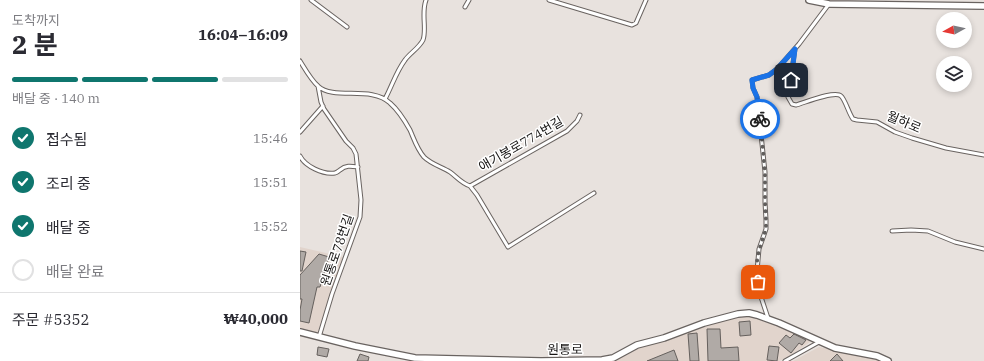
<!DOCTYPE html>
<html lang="ko">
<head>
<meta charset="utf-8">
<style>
  :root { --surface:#fff; --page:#f7f7f7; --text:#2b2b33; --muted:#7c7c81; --line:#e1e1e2; --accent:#0f766e }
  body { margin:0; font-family:"IBM Plex Serif","Noto Sans KR",serif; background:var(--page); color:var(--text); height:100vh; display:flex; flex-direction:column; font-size:15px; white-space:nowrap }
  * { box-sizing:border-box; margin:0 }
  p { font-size:13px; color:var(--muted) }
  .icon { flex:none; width:22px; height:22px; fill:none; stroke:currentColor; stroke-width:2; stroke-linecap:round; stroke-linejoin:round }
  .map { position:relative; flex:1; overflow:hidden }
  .sheet { display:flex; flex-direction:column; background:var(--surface); width:300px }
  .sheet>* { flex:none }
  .needle { width:26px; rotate:262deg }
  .tools { position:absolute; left:636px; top:12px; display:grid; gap:8px }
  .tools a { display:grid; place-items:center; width:36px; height:36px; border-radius:50%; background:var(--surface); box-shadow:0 2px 6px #0003; font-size:20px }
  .pin { position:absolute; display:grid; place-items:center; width:34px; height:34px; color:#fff; margin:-17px; border-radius:8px; box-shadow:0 2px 6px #0006 }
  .courier { position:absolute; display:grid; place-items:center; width:40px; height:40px; margin:-20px; border:3px solid #1a73e8; border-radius:50%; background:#fff; color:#222; box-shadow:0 1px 5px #0007 }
  .headline em { font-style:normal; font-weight:700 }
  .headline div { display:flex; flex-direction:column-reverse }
  .headline { display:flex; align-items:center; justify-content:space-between; height:68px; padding:0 12px }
  h1 { font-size:26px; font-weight:700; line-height:30px }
  .bar { display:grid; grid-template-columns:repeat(4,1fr); gap:6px 4px; align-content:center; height:48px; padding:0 12px }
  .bar i { height:5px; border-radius:3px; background:var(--line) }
  .bar .active { background:var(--accent) }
  .bar p { grid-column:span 4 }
  .line { display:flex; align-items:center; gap:10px; padding:0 12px; border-top:1px solid var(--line) }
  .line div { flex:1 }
  ol { padding:0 12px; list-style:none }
  li { display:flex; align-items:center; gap:12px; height:44px }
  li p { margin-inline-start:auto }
  li .icon { padding:4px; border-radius:50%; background:var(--accent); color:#fff; stroke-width:4 }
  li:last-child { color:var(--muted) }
  li i { width:22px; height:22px; border:2px solid var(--line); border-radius:50% }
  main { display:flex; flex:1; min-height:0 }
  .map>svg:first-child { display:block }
  .built { fill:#e1d4cc }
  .building { fill:#b0aaa6; stroke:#65605d }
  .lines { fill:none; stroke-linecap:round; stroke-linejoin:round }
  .service-casing { stroke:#696360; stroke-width:5 }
  .minor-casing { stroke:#696360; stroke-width:8 }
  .service { stroke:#fff; stroke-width:3 }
  .minor { stroke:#fff; stroke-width:5.5 }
  .done { stroke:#615e5c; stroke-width:4; stroke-dasharray:0 7.2 }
  .route { stroke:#1a73e8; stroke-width:5 }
  .labels { text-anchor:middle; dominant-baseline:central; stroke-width:3; stroke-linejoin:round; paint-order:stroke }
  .street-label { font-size:13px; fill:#191716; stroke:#fff }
</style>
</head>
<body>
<main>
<section class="sheet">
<div class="headline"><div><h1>2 분</h1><p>도착까지</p></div><em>16:04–16:09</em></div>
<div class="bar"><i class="active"></i><i class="active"></i><i class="active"></i><i></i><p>배달 중 · 140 m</p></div>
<ol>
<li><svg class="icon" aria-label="check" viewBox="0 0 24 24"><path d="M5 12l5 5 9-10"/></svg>접수됨<p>15:46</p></li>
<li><svg class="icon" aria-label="check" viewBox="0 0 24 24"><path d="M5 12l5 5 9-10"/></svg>조리 중<p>15:51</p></li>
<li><svg class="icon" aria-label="check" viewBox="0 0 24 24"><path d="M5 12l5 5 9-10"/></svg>배달 중<p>15:52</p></li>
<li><i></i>배달 완료</li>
</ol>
<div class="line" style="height:52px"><div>주문 #5352</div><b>₩40,000</b></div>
</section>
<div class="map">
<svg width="684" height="361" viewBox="0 0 684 361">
  <rect width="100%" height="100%" fill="#e8e2de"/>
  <!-- built -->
  <path class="built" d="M0,247l43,10 -25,75 -2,1 -16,-4z
    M440,316h10l13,3 46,19 1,4 -20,14 -11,5h-168l32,-15 29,-8 47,-17z
    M519,347l52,10 11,4h-89z"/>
  <!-- building -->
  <path class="building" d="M0,251l6,1 -4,19h-2z
    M19,254l10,3 -9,30h-3l-8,36 -9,-2v-11l2,-11h-2v-24z
    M450,321l1,14 -11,1 -1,-14z
    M407,329h13l1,19 17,-1 1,14h-31z
    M397,333l2,28h-9l-2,-27z
    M494,334l12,6 -4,5 -3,-2 -8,10 -12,-10 7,-8 4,3z
    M469,346l10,1 -2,14 -10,-1z
    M18,347l11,2 -2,8 -10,-2z
    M374,350l4,11h-31z
    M60,354l9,3 -1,4h-11z
    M537,354l6,7h-13z"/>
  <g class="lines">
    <defs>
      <path id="service" d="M11,0l36,27
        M249,0l83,25 4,-2 10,-23
        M165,7l4,-7
        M495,49l-7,48 4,7 4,1c8,-2 39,-15 45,-9 4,3 8,18 12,23l4,1 20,2 18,10 17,6 34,10 38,7
        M0,61c5,8 11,19 18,25 16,15 53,-1 72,17 8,7 15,18 20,27 4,9 7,19 14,27 7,7 18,10 26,15 7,5 11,11 20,14l97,-55 10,-10 3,-6
        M18,86l3,16 3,7 22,32 7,7 3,6 5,46 -1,17 -28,77 -13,43
        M85,99c7,-13 11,-27 20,-39 5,-7 14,-12 18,-20 4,-11 -2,-27 3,-40
        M0,132l23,-26
        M0,156c5,10 23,19 35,17 3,-1 2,-1 5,-3 6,-5 11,-4 18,-3
        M170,186l7,9 31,52 86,-54
        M592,231l19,-1 17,1 27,11 29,7
        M468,318l-9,-27 -2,-20 2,-22 7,-20v-9l-1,-18v-30l-8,-75 -4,-9 -1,-8 17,-5 8,-6 22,-25 30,-40
        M485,361l34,-19"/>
      <path id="minor" d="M509,0l20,4 155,2
        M0,332l55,14 60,12 126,3 61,-1 11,-2 24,-13 27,-7 40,-15 34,-9 11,-1 8,2 22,8 56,25 42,8 11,5"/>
    </defs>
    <!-- service casing -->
    <use href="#service" class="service-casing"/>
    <!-- minor casing -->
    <use href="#minor" class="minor-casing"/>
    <!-- service -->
    <use href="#service" class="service"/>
    <!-- minor -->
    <use href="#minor" class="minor"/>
  </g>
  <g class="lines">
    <!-- done -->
    <path class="done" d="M458,282l-1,-21 2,-11 7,-21v-9l-1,-18v-30l-5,-53"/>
    <!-- route -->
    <path class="route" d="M460,119l-3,-22 -4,-9 -1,-8 17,-5 8,-6 18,-20 -4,31"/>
  </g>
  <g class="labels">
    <!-- street labels -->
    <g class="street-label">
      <text transform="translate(604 122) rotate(23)">월하로</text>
      <text transform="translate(221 144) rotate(-30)">애기봉로774번길</text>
      <text transform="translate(37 250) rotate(-71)">원통로78번길</text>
      <text x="265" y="349">원통로</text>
    </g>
  </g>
</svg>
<div class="tools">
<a><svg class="needle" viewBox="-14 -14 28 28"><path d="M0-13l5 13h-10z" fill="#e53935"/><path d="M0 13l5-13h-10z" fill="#7c7c81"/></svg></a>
<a><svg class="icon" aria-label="layers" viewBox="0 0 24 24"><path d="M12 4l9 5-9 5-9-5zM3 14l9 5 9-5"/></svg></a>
</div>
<div class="pin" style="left:458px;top:282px;background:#ea580c"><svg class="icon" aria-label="bag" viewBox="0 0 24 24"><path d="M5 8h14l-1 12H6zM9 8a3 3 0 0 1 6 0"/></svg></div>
<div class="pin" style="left:491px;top:80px;background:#1f2937"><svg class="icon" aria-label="home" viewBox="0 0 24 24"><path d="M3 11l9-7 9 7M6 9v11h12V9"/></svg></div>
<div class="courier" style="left:460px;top:119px"><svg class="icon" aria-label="bike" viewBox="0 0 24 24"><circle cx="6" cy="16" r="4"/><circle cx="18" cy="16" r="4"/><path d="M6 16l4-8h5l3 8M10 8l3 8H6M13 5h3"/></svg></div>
</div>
</main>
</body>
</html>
